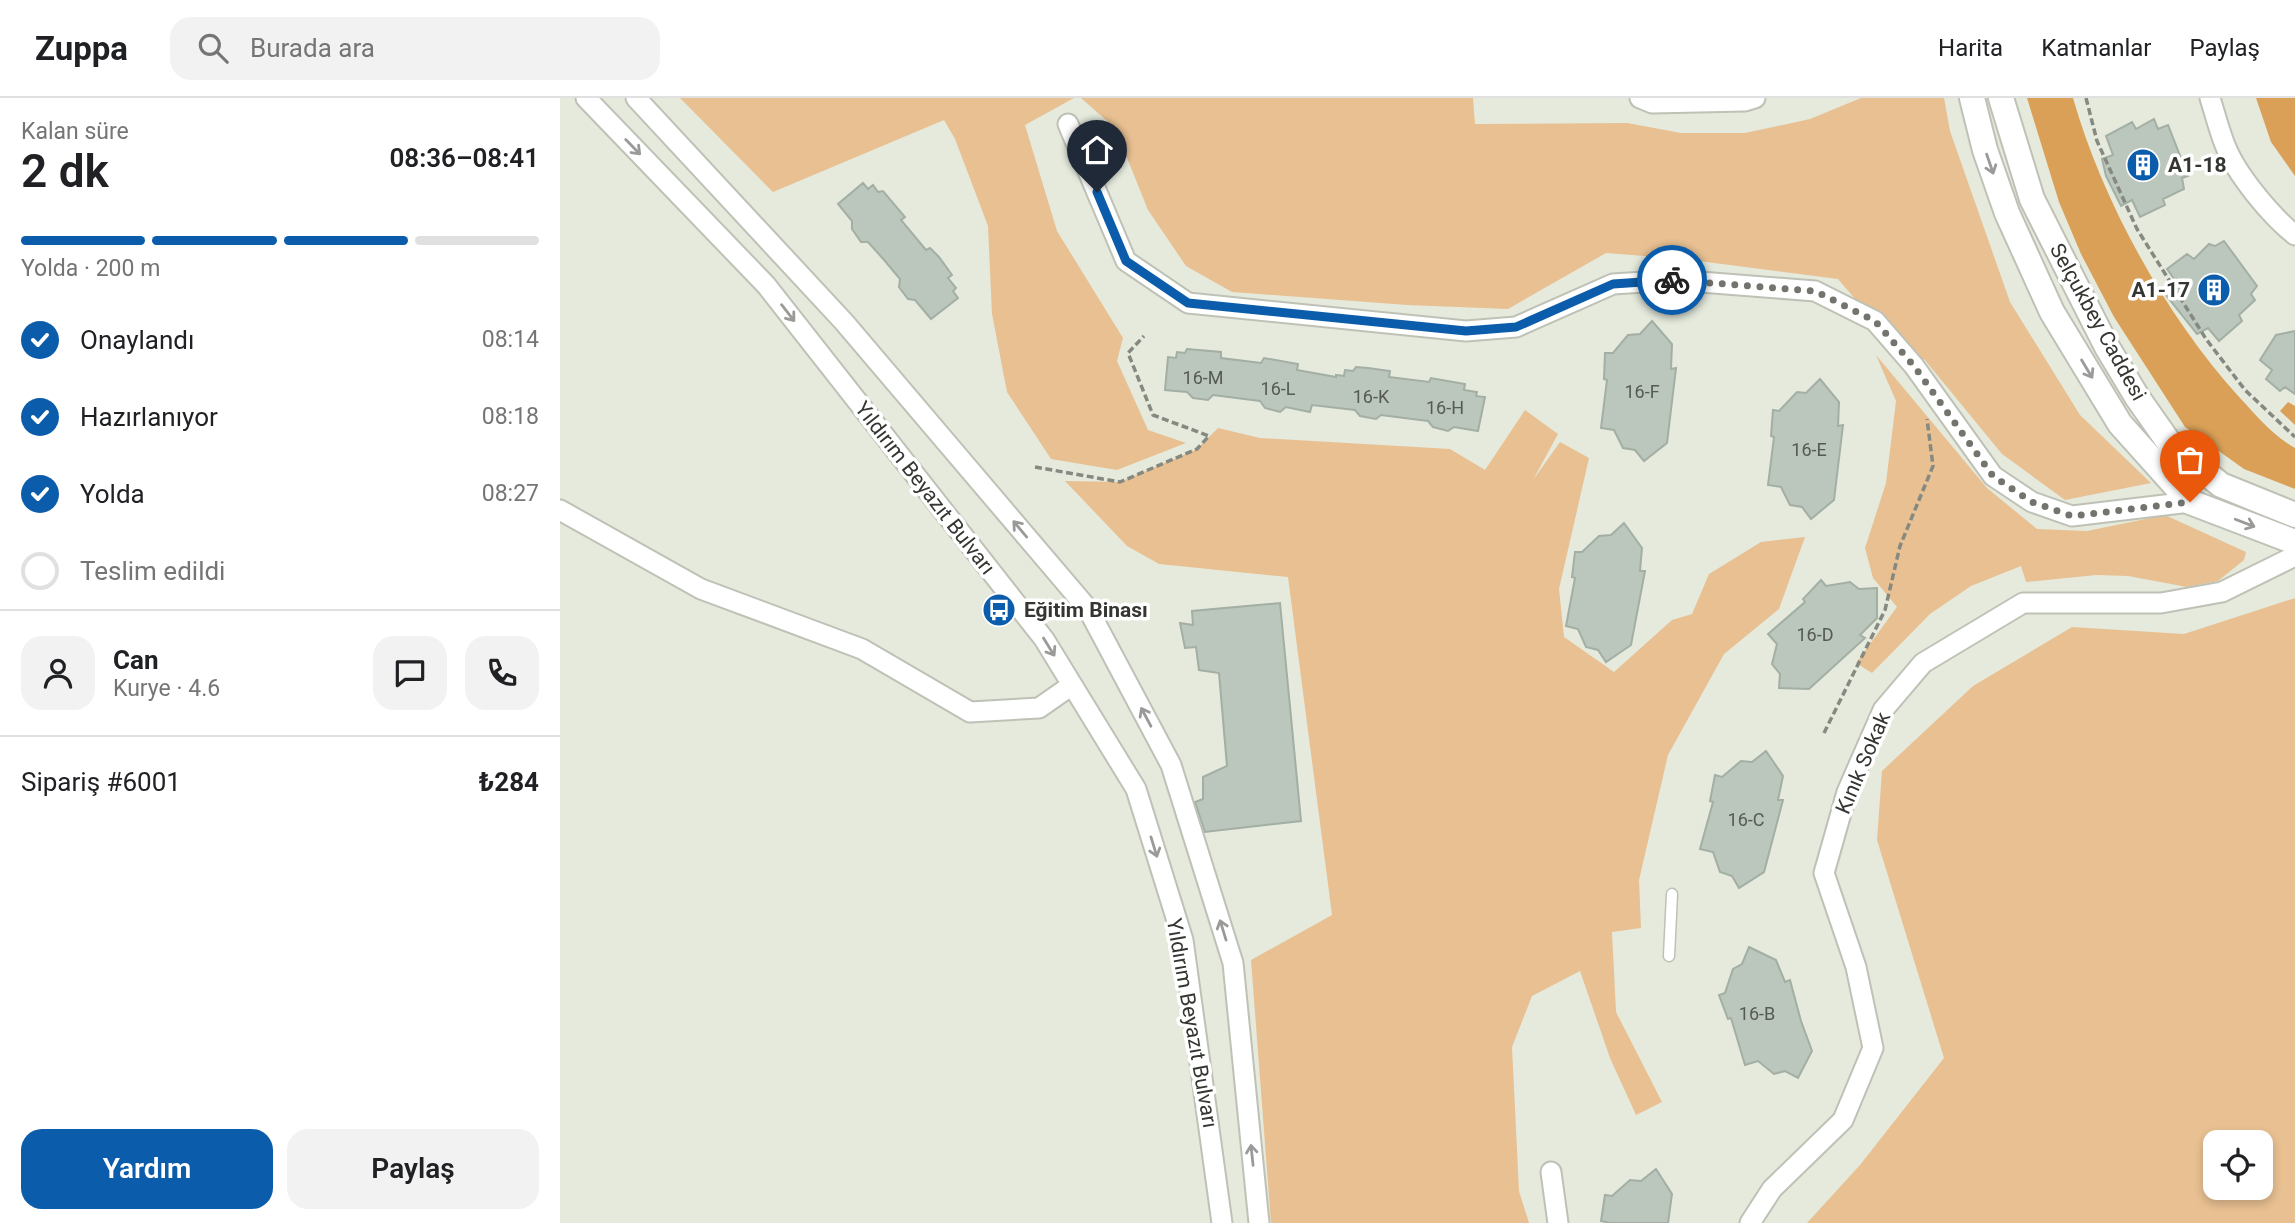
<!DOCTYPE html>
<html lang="tr">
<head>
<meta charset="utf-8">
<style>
  :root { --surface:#fff; --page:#f2f2f2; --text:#202124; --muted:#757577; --line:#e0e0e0; --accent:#0b5dab }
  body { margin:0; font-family:Roboto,sans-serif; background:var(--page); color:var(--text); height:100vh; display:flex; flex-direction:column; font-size:26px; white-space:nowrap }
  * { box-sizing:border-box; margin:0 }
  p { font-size:23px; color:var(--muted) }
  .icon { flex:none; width:38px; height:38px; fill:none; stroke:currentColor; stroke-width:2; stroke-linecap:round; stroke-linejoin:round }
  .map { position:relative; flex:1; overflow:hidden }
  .panel { display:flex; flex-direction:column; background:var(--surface); width:560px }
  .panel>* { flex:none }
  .tools { position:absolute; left:1643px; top:1032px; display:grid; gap:14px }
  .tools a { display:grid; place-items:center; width:70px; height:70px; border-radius:14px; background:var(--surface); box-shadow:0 4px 10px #0003; font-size:35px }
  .pin { position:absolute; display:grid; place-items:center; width:60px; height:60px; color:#fff; margin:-72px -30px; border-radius:50% 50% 50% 0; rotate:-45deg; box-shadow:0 0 7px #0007 }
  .pin .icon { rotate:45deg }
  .courier { position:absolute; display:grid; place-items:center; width:70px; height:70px; margin:-35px; border:5px solid #0b5dab; border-radius:50%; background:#fff; color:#222; box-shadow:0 2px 9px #0007 }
  .summary em { font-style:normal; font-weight:600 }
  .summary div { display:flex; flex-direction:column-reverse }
  .summary { display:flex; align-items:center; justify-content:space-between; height:119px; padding:0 21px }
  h1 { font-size:46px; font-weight:600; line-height:52px }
  .bar { display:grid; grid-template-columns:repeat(4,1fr); gap:10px 7px; align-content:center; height:84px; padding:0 21px }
  .bar i { height:9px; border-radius:5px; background:var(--line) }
  .bar .on { background:var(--accent) }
  .bar p { grid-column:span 4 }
  .line { display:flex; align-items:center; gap:18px; padding:0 21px; border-top:2px solid var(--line) }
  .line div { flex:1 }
  .round { display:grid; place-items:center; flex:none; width:74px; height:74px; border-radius:21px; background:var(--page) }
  ol { padding:0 21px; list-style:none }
  li { display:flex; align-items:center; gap:21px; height:77px }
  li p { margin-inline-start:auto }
  li .icon { padding:7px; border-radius:50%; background:var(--accent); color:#fff; stroke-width:4 }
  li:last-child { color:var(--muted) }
  li i { width:38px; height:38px; border:4px solid var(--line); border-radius:50% }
  .button { display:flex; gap:14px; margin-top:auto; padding:14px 21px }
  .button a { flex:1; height:80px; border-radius:21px; background:var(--accent); color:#fff; font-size:28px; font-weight:600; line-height:80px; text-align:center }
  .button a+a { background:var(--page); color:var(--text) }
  header { display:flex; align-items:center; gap:42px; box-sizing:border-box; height:98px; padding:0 35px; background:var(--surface); border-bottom:2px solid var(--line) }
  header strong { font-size:33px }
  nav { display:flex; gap:38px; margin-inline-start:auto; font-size:24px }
  .search { width:490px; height:63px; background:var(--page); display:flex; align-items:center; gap:18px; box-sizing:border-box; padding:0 24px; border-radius:21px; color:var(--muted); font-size:26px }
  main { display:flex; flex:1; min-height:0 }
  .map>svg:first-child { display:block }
  .green { fill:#e8c092; fill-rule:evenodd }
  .forest { fill:#daa057 }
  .building { fill:#bbc6bc; stroke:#a3aea4; stroke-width:2 }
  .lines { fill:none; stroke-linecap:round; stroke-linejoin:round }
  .service-casing { stroke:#bec2b6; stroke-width:13 }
  .minor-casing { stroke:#bec2b6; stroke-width:23 }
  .tertiary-casing { stroke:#bec2b6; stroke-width:28 }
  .path { stroke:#868981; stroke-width:3.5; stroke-dasharray:7 3.5; stroke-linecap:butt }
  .service { stroke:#fff; stroke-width:10 }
  .minor { stroke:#fff; stroke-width:19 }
  .tertiary { stroke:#fff; stroke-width:24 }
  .oneway { stroke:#9a9a98 }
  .done { stroke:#72756d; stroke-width:7; stroke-dasharray:0 12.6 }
  .route { stroke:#0b5dab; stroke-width:9 }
  .labels { text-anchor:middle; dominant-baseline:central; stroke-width:7; stroke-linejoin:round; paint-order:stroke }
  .number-label { font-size:18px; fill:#565a54 }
  .poi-label { font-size:21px; font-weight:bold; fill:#343631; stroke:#fff; text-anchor:start }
  .street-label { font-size:21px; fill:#343631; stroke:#fff }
</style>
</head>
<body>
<header>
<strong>Zuppa</strong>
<div class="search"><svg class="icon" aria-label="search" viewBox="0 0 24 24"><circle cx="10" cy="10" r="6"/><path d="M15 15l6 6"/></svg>Burada ara</div>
<nav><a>Harita</a><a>Katmanlar</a><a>Paylaş</a></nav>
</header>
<main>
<section class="panel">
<div class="summary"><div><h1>2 dk</h1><p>Kalan süre</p></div><em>08:36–08:41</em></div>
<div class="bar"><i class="on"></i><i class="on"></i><i class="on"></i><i></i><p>Yolda · 200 m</p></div>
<ol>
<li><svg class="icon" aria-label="check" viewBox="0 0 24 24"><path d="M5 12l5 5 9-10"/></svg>Onaylandı<p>08:14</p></li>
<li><svg class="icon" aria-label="check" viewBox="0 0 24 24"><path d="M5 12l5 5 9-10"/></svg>Hazırlanıyor<p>08:18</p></li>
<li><svg class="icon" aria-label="check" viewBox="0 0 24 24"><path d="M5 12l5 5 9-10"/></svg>Yolda<p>08:27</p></li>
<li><i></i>Teslim edildi</li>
</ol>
<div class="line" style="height:126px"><a class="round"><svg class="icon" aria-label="person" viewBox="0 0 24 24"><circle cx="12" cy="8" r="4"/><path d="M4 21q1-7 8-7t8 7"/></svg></a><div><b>Can</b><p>Kurye · 4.6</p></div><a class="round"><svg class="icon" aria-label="chat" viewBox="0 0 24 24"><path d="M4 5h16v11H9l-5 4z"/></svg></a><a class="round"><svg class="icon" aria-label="phone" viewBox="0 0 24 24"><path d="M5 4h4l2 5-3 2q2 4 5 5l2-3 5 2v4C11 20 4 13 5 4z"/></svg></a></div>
<div class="line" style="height:91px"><div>Sipariş #6001</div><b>₺284</b></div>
<div class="button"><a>Yardım</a><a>Paylaş</a></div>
</section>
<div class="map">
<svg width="1735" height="1125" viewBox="0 0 1735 1125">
  <rect width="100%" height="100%" fill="#e5eadd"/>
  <!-- green -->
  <path class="green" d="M120,0h394l-49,27 32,106 66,107 -6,23 31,69 38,13 -69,27 -66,-11 -44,-67 -15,-78 -4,-88 -33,-87 -11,-19 -171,72z
    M521,0h392l2,26 152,-1 54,10h64l65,-14 51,-21h83l6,33 60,171 70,113 71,68 -86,17 -63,-46 -78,-95 -4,16 -82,-96 -155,-20 -77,-6 -98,56 -101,-4 -175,-13 -46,-26 -38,-56 -33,-82z
    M1316,257l111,133 50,41 50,2 78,-16 81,37 -2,8 -26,21 -31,6 -59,-11 -32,-1 -70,7 -5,-16 -50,20 -41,28 -58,59 -16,-10 41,-56 -24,-29 -8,-30 21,-65 10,-82z
    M965,312l33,24 -25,46 27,-38 29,16 -30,131 5,48 50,35 58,-52 20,-6 17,-40 52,-32 44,-5 -26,72 -55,45 -56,101 -29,125 2,48 -29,4 4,80 46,90 -26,13 -26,-57 -30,-87 -48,25 -20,51 7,144 10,32h-258l-20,-263 81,-45 -44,-338 -129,-13 -32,-18 -62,-65 55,1 77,-33 21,-21 42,10 190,11 35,21z
    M1735,500v625h-488l53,-58 84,-107 -67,-218 5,-69 91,-85 99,-59 112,7zM1656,1045h45v45h-45z"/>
  <!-- forest -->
  <path class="forest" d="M1467,0h46c30,105 94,220 167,300 19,20 31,36 55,50v41l-51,-20 -59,-42 -71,-110 -33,-63 -22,-52z
    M1696,0h39v78l-24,-34z
    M1728,304l7,4v19l-15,-14z"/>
  <!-- building -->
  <path class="building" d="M1594,21l4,10 10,-4 20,51 -6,2 2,11 -21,10 2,6 -25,12 -8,-17 -11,6 -15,-30 -4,-17 11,-4 -7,-19 26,-14 4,7z
    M303,85l5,6 5,-4 5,7 5,-1 22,26 -4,3 25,30 4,-2 9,9 13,18 -4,3 8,10 -3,3 5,7 -27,21 -16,-19 -7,-1 -9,-12 1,-8 -15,-18 -17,-19h-7l-9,-13v-8l-14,-17z
    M1664,143l33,45 -6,8 4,6 -16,15 3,6 -23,20 -11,-13 -11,6 -31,-39 14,-8 -13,-18 20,-15 7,5 15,-15 6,2z
    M1092,223l20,23 -1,25 5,-1 -9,75 -23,18 -9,-11 -12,-2 -9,-18 -13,-2 6,-48 -3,-1 1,-26h8l15,-18 12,-1z
    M1735,233v63l-10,-7 -5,4 -14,-12 6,-9 -12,-10 16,-25z
    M627,251l34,3v6l40,5 3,-5 34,6 -1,6 39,7v-2l8,1 1,-6 8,1 3,-4 12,1 22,3 -1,6 40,5 2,-4 34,6 -1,6 13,2 -1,4 9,1 -7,34 -24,-4 -6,4 -15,-4 -5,-6 -47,-6 -5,4 -16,-3 -5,-6 -43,-5 -2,7 -24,-5 -6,5 -15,-4 -5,-7 -47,-6 -5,5 -15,-2 -6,-6 -22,-2 3,-33 8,1 1,-6 8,1z
    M1260,281l19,23 -1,24 5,-1 -9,75 -23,19 -9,-12 -12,-2 -9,-18 -13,-2 6,-48 -3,-1 2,-26 6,1 18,-19 9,1z
    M1064,425l18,25 -2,23h5l-14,74 -25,17 -8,-12 -12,-3 -8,-18 -12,-3 9,-48 -3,-1 3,-25h7l17,-16 12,-1z
    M1261,482l5,6 24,-4 9,7 18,-1v30l-17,17 5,3 -56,51 -30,-1 1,-14 -8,-10 5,-20 -9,-10 37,-32 -2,-3z
    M720,505l21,218 -96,11 -10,-30 8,-3v-22l24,-11 -8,-93 -20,-3 -3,-23 -11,1 -5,-25 13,2 -1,-14z
    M1206,653l17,25 -5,24h5l-19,72 -25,16 -7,-12 -12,-4 -7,-20 -13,-3 13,-47 -3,-1 5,-26 7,2 19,-16 11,1z
    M1189,849l27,13 9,22 5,-2 11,41 11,30 -14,27 -13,-7 -11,3 -16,-13 -13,4 -14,-47 -3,1 -9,-24 6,-2 8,-24 9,-5z
    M1096,1071l16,25 -4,29h-58l-9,-2 4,-26 7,1 18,-16 11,1z"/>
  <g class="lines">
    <defs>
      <path id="service" d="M1109,858l3,-62"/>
      <path id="minor" d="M26,0l180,187 278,354 92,150 47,151 39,283
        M76,0l208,224 244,287 83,156 62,198 26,260
        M1080,0l12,5 93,-2 10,-3
        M1650,0c5,16 9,32 15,47 11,29 46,71 70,90
        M508,26l58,137 62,42 278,28 50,-4 97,-43 62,-4 140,11 60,30 39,45 79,110 39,26 40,14 118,-14
        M0,412l141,79 161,60 108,63 69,-4 33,-23
        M991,1074l7,51
        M1190,1125l22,-34 71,-69 30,-72 -17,-81 -32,-94 23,-81 36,-82 40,-47 100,-60h138l61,-11 73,-36"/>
      <path id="tertiary" d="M1412,0l13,52 22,63 45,99 68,112 70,78 105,40
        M1441,0l31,101 75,148 30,50 33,47 51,41 74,30"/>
    </defs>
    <!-- service casing -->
    <use href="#service" class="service-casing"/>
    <!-- minor casing -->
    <use href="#minor" class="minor-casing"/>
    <!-- tertiary casing -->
    <use href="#tertiary" class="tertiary-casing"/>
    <!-- path -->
    <path class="path" d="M1526,0l11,43 40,88 69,110 39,51 50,47
      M475,369l85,15 77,-33 12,-13 -56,-21 -25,-62 16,-17
      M1264,635l61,-123 15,-64 33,-80 -6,-47"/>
    <!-- service -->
    <use href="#service" class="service"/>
    <!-- minor -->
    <use href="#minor" class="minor"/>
    <!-- tertiary -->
    <use href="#tertiary" class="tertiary"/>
  </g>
  <!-- one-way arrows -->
  <defs><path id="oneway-shaft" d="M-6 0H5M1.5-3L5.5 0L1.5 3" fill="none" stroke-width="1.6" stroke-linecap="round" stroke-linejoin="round" transform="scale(1.75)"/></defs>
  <g class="oneway">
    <use href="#oneway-shaft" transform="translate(73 49) rotate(46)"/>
    <use href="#oneway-shaft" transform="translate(1430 66) rotate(71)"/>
    <use href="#oneway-shaft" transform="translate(228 215) rotate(52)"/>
    <use href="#oneway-shaft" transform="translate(1527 271) rotate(59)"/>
    <use href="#oneway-shaft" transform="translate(1685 425) rotate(21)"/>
    <use href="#oneway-shaft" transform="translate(460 431) rotate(-130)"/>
    <use href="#oneway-shaft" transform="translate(489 549) rotate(58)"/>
    <use href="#oneway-shaft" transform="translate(586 619) rotate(-118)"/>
    <use href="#oneway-shaft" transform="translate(594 749) rotate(73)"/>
    <use href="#oneway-shaft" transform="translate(663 832) rotate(-107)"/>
    <use href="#oneway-shaft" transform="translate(692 1057) rotate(-96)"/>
  </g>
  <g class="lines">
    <!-- done -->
    <path class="done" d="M1112,182l143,11 60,30 39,45 79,110 39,26 40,14 118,-14"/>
    <!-- route -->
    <path class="route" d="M537,94l29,69 62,42 278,28 50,-4 97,-43 59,-4"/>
  </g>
  <!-- icons -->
  <defs>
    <symbol id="building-disc" viewBox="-11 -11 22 22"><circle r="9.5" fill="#0b5dab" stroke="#fff"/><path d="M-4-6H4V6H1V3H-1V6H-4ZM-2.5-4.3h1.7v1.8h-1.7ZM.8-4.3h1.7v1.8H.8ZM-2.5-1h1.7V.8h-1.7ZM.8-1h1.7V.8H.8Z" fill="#fff"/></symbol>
    <symbol id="bus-disc" viewBox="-11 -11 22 22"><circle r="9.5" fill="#0b5dab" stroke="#fff"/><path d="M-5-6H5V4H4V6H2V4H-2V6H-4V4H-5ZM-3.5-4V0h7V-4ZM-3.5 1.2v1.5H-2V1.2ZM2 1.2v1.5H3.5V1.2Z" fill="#fff"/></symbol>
  </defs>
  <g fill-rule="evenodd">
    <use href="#building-disc" x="1564" y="48" width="38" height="38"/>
    <use href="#building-disc" x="1635" y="173" width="38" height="38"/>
    <use href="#bus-disc" x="420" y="493" width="38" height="38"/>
  </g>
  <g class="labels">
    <!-- number labels -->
    <g class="number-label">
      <text x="643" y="279">16-M</text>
      <text x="718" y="290">16-L</text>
      <text x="1082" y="293">16-F</text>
      <text x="811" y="298">16-K</text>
      <text x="885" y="309">16-H</text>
      <text x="1249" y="351">16-E</text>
      <text x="1255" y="536">16-D</text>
      <text x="1186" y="721">16-C</text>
      <text x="1197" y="915">16-B</text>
    </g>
    <!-- poi labels -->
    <g class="poi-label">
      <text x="1608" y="67">A1-18</text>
      <text x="1630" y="192" text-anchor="end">A1-17</text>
      <text x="464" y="512">Eğitim Binası</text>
    </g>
    <!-- street labels -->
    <g class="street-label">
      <text transform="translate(1538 224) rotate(61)">Selçukbey Caddesi</text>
      <text transform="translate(365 390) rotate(52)">Yıldırım Beyazıt Bulvarı</text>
      <text transform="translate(1303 665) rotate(-67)">Kınık Sokak</text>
      <text transform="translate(632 925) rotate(80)">Yıldırım Beyazıt Bulvarı</text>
    </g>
  </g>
</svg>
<div class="tools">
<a><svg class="icon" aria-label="locate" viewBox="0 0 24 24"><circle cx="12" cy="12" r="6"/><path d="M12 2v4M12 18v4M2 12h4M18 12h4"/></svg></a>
</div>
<div class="pin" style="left:1630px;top:404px;background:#ea580c"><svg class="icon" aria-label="bag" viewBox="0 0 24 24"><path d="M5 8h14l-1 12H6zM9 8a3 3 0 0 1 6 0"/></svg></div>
<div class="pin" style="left:537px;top:94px;background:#1f2937"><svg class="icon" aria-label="home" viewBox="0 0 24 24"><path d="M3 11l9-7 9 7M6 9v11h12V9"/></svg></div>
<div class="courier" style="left:1112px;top:182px"><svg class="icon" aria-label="bike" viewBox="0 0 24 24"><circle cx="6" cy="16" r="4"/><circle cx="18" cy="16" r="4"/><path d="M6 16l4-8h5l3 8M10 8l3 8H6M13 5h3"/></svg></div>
</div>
</main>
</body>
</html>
